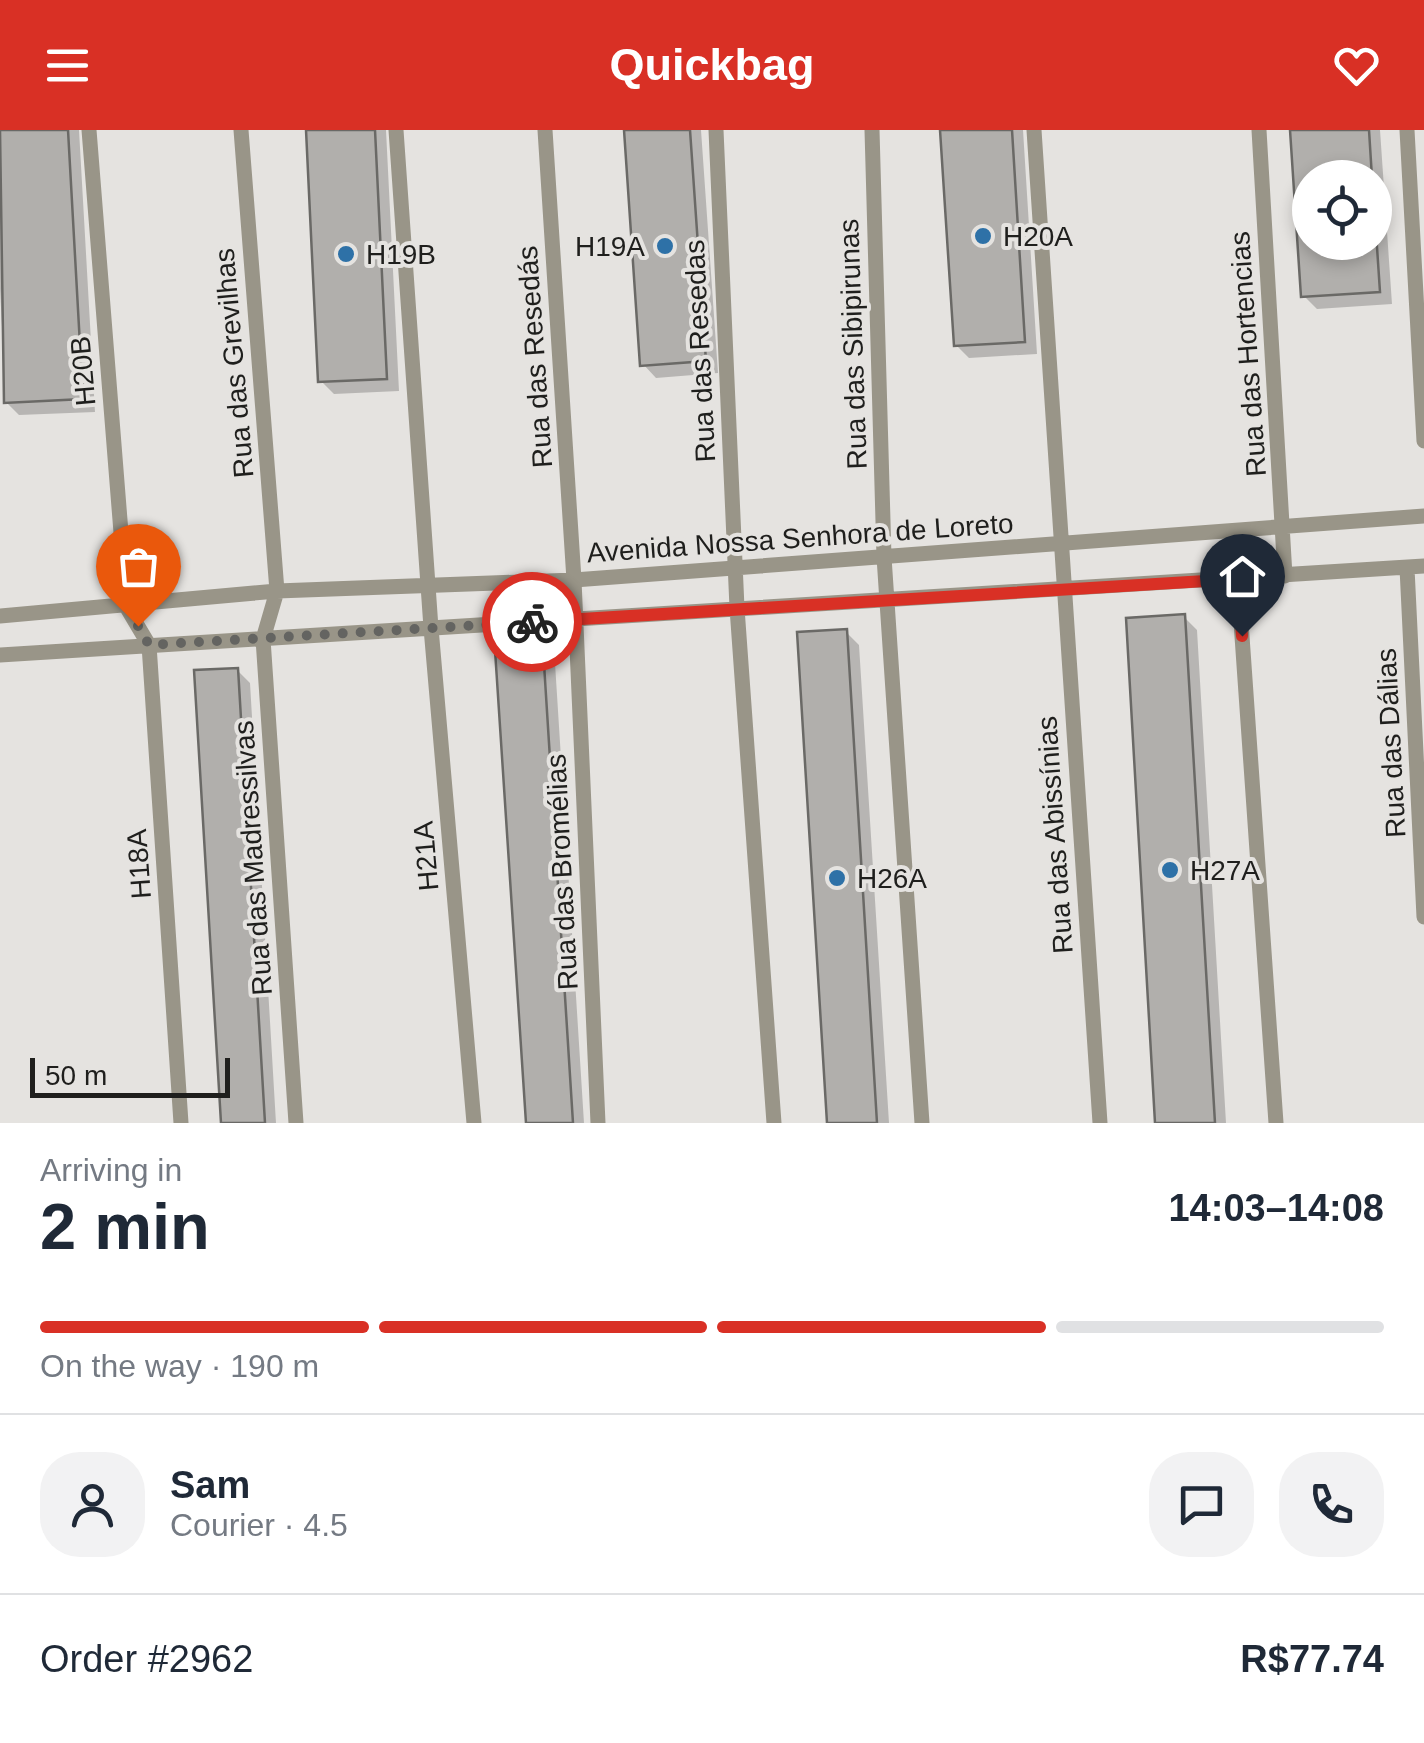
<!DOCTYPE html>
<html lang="en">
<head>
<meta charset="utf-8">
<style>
  :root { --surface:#fff; --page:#f2f2f3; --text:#1f2937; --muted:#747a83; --line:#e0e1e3; --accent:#d93025 }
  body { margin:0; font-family:Arial,sans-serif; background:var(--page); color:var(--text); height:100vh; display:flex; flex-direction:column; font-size:38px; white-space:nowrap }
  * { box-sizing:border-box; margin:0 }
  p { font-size:32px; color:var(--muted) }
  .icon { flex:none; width:55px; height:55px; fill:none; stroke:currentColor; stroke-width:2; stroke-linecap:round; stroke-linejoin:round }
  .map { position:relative; height:993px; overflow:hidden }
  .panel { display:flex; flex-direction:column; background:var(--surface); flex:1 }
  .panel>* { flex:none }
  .controls { position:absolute; left:1292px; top:30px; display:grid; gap:20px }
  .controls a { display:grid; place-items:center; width:100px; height:100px; border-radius:50%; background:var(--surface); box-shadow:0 5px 15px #0003; font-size:50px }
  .scale { position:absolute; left:30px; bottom:25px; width:200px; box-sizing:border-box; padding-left:10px; border:5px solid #1f1f1d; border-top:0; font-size:28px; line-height:35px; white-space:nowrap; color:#1f1f1d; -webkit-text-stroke:8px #e5e3e0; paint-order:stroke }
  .pin { position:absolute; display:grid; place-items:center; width:85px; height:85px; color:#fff; margin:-102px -42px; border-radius:50% 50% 50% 0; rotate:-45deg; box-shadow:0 0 10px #0007 }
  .pin .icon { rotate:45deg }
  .courier { position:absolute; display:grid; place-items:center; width:100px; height:100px; margin:-50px; border:8px solid #d93025; border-radius:50%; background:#fff; color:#222; box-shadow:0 2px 12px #0007 }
  .summary em { font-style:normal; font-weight:700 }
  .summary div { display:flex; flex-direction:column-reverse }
  .summary { display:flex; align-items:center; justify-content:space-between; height:170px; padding:0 40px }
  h1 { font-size:65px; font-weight:700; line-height:75px }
  .bar { display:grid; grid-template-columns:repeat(4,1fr); gap:15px 10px; align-content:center; height:120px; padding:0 40px }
  .bar i { height:12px; border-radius:8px; background:var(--line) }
  .bar .selected { background:var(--accent) }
  .bar p { grid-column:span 4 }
  .line { display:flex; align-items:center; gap:25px; padding:0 40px; border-top:2px solid var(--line) }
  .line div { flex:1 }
  .round { display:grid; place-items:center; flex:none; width:105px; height:105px; border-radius:40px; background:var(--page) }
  header { display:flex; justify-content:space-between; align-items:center; height:130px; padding:0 40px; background:var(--accent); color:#fff; font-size:45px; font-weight:700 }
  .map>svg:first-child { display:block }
  .shadow { fill:#0003; fill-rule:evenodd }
  .building { fill:#b1afac; stroke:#6a6966; stroke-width:2.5 }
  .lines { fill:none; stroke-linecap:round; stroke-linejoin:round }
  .service { stroke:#999588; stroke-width:15 }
  .done { stroke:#646461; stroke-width:10; stroke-dasharray:0 18 }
  .route { stroke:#d93025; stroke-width:12 }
  .poi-dot { fill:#2e71a7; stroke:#e5e3e0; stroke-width:4 }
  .labels { text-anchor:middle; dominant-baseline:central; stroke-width:8; stroke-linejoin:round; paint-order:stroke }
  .poi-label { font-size:28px; fill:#1f1f1d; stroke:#e5e3e0; text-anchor:start }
  .street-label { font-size:28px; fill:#1f1f1d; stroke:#e5e3e0 }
</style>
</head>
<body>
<header><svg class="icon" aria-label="menu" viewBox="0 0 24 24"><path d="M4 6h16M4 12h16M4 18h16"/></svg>Quickbag<svg class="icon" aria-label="heart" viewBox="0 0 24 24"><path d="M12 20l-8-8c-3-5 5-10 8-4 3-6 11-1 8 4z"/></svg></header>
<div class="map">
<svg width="1424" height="993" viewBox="0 0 1424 993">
  <rect width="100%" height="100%" fill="#e5e3e0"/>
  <!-- shadow -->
  <path class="shadow" d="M0,0h79l16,282 -76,3 -13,-13 -6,-113z
    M309,0h77l13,261 -65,3 -13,-13z
    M627,0h74l17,243 -62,5 -13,-14z
    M943,0h80l14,224 -68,4 -13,-13z
    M1292,0h88l12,174 -75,5 -13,-13zM1310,48h65v64h-65z
    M1184,487l13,13 29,493h-68l-30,-503z
    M846,502l13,13 30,478h-60l-29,-489z
    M542,520l13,13 29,460h-56l-30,-470z
    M237,540l13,13 26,440h-53l-27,-451z"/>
  <!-- building -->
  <path class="building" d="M0,0h68l15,269 -79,4z
    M306,0h69l12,249 -69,3z
    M624,0h66l16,231 -66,5z
    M940,0h72l13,212 -71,4z
    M1290,0h79l3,48h-62v64h65v-25l5,75 -79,5z
    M1185,484l30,509h-60l-29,-505z
    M847,499l30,494h-50l-30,-491z
    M543,518l30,475h-47l-31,-473z
    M238,538l27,455h-44l-27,-453z"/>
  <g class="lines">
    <!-- service -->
    <path class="service" d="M89,0l38,478 22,37 32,478
      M241,0l36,461 -14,48 33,484
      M396,0l35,498 43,495
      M545,0l29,450 24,543
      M716,0l21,478 37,515
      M872,0l12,427 38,566
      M1034,0l66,993
      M1259,0l26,446
      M1407,0l17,311
      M1407,438l17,349
      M1238,449l38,544
      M0,486l277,-25 297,-11 850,-64
      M0,525l1424,-89"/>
  </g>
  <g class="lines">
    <!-- done -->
    <path class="done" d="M138,496l11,19 383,-23"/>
    <!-- route -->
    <path class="route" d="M532,492l706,-43 4,57"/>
  </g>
  <!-- markers -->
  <g class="poi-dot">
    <circle cx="983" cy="106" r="10"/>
    <circle cx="665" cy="116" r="10"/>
    <circle cx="346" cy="124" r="10"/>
    <circle cx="1170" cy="740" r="10"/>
    <circle cx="837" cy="748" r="10"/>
  </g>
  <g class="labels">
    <!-- poi labels -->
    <g class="poi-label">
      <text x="1003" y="106">H20A</text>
      <text x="645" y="116" text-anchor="end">H19A</text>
      <text x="366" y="124">H19B</text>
      <text x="1190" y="740">H27A</text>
      <text x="857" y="748">H26A</text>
    </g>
    <!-- street labels -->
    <g class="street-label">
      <text transform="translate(853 214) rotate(-92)">Rua das Sibipirunas</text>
      <text transform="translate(700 221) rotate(-93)">Rua das Resedas</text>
      <text transform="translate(1248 224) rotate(-94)">Rua das Hortencias</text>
      <text transform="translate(535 227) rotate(-94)">Rua das Resedás</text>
      <text transform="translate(234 233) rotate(-95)">Rua das Grevilhas</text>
      <text transform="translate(83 241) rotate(-95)">H20B</text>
      <text transform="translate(800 408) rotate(-4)">Avenida Nossa Senhora de Loreto</text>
      <text transform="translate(1391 613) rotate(-93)">Rua das Dálias</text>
      <text transform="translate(1055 705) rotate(-94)">Rua das Abissínias</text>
      <text transform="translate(426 726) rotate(-95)">H21A</text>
      <text transform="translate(253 728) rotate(-94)">Rua das Madressilvas</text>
      <text transform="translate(139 734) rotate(-94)">H18A</text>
      <text transform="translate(562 742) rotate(-93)">Rua das Bromélias</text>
    </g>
  </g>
</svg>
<div class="controls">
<a><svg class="icon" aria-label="locate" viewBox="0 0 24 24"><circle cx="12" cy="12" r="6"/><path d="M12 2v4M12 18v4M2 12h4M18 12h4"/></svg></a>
</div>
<div class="scale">50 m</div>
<div class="pin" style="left:138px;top:496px;background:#ea580c"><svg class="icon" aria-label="bag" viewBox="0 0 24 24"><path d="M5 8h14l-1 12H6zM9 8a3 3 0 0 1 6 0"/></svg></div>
<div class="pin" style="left:1242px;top:506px;background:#1f2937"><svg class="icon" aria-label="home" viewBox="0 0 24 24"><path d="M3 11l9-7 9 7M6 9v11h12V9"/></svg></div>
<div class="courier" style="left:532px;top:492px"><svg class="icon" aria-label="bike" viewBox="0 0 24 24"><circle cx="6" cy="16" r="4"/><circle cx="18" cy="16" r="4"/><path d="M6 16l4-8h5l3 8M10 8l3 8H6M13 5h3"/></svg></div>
</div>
<section class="panel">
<div class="summary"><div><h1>2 min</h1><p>Arriving in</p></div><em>14:03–14:08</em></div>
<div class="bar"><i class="selected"></i><i class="selected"></i><i class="selected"></i><i></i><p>On the way · 190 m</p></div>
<div class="line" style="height:180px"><a class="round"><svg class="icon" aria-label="person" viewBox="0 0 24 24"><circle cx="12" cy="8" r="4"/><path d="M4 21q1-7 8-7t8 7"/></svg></a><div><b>Sam</b><p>Courier · 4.5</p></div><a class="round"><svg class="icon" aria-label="chat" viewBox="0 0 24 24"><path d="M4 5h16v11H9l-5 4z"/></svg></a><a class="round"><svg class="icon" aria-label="phone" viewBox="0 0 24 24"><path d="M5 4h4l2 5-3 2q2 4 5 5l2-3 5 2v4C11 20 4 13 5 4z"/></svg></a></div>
<div class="line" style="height:130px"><div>Order #2962</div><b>R$77.74</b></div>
</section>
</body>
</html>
